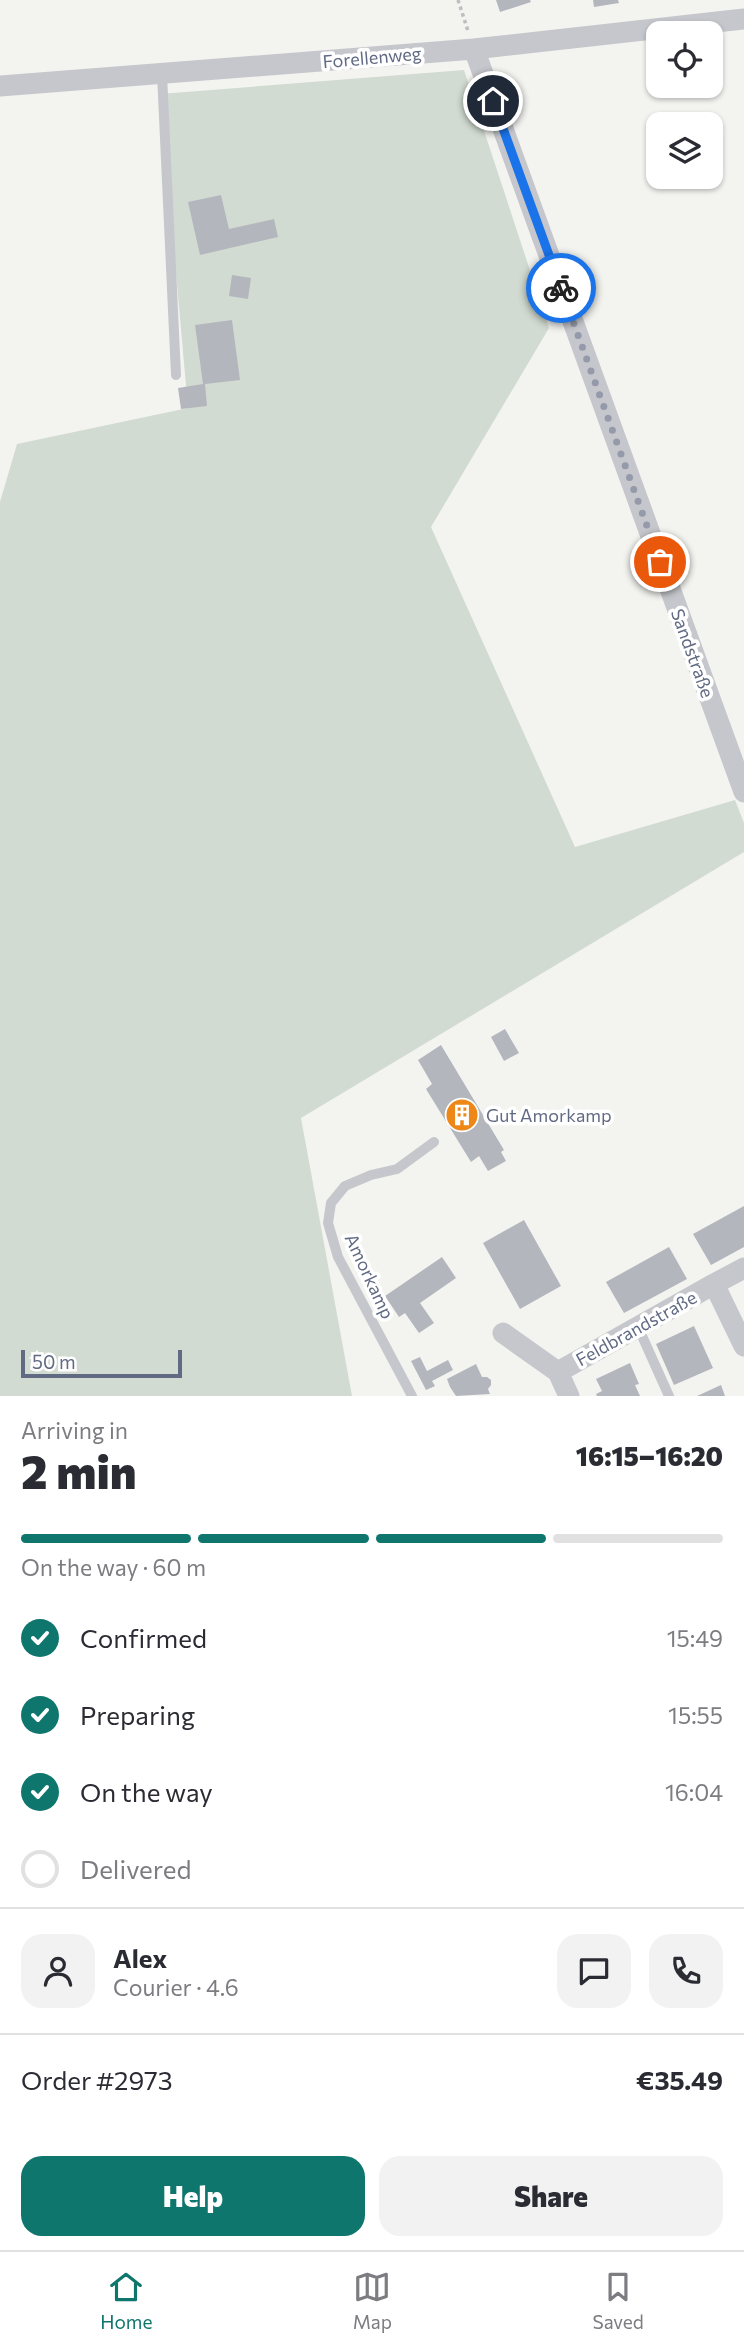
<!DOCTYPE html>
<html lang="en">
<head>
<meta charset="utf-8">
<style>
  :root { --surface:#fff; --page:#f2f2f3; --text:#2b2b33; --muted:#7c7c81; --line:#e1e1e2; --accent:#0f766e }
  body { margin:0; font-family:Commissioner,sans-serif; background:var(--page); color:var(--text); height:100vh; display:flex; flex-direction:column; font-size:26px; white-space:nowrap }
  * { box-sizing:border-box; margin:0 }
  p { font-size:23px; color:var(--muted) }
  .icon { flex:none; width:38px; height:38px; fill:none; stroke:currentColor; stroke-width:2; stroke-linecap:round; stroke-linejoin:round }
  .map { position:relative; height:1396px; overflow:hidden }
  .sheet { display:flex; flex-direction:column; background:var(--surface); flex:1 }
  .sheet>* { flex:none }
  .tools { position:absolute; left:646px; top:21px; display:grid; gap:14px }
  .tools a { display:grid; place-items:center; width:77px; height:77px; border-radius:14px; background:var(--surface); box-shadow:0 2px 5px #0004; font-size:35px }
  .scale { position:absolute; left:21px; bottom:18px; width:161px; box-sizing:border-box; padding-left:7px; border:4px solid #616a83; border-top:0; font-size:19px; line-height:24px; white-space:nowrap; color:#616a83; -webkit-text-stroke:5px #fff; paint-order:stroke }
  .pin { position:absolute; display:grid; place-items:center; width:60px; height:60px; color:#fff; margin:-30px; border:4px solid #fff; border-radius:50%; box-shadow:0 2px 7px #0007 }
  .courier { position:absolute; display:grid; place-items:center; width:70px; height:70px; margin:-35px; border:5px solid #1a73e8; border-radius:50%; background:#fff; color:#222; box-shadow:0 2px 9px #0007 }
  .head em { font-style:normal; font-weight:800 }
  .head div { display:flex; flex-direction:column-reverse }
  .head { display:flex; align-items:center; justify-content:space-between; height:119px; padding:0 21px }
  h1 { font-size:46px; font-weight:800; line-height:52px }
  .bar { display:grid; grid-template-columns:repeat(4,1fr); gap:10px 7px; align-content:center; height:84px; padding:0 21px }
  .bar i { height:9px; border-radius:5px; background:var(--line) }
  .bar .active { background:var(--accent) }
  .bar p { grid-column:span 4 }
  .line { display:flex; align-items:center; gap:18px; padding:0 21px; border-top:2px solid var(--line) }
  .line div { flex:1 }
  .round { display:grid; place-items:center; flex:none; width:74px; height:74px; border-radius:21px; background:var(--page) }
  ol { padding:0 21px; list-style:none }
  li { display:flex; align-items:center; gap:21px; height:77px }
  li p { margin-inline-start:auto }
  li .icon { padding:7px; border-radius:50%; background:var(--accent); color:#fff; stroke-width:4 }
  li:last-child { color:var(--muted) }
  li i { width:38px; height:38px; border:4px solid var(--line); border-radius:50% }
  .primary-button { display:flex; gap:14px; margin-top:auto; padding:14px 21px }
  .primary-button a { flex:1; height:80px; border-radius:21px; background:var(--accent); color:#fff; font-size:28px; font-weight:800; line-height:80px; text-align:center }
  .primary-button a+a { background:var(--page); color:var(--text) }
  .tab-bar { display:flex; justify-content:space-around; align-items:center; height:98px; border-top:2px solid var(--line); background:var(--surface); font-size:19px; color:var(--muted) }
  .tab-bar a { display:grid; justify-items:center; gap:4px }
  .tab-bar .active { color:var(--accent) }
  .map>svg:first-child { display:block }
  .green { fill:#d2dbd1 }
  .building { fill:#b3b6bd }
  .lines { fill:none; stroke-linecap:round; stroke-linejoin:round }
  .path { stroke:#bdbec1; stroke-width:3.5; stroke-dasharray:3.5 3.5; stroke-linecap:butt }
  .lane { stroke:#c6c7cc; stroke-width:10 }
  .street { stroke:#c6c7cc; stroke-width:21 }
  .done { stroke:#949aa9; stroke-width:7; stroke-dasharray:0 12.6 }
  .route { stroke:#1a73e8; stroke-width:9 }
  .labels { text-anchor:middle; dominant-baseline:central; stroke-width:7; stroke-linejoin:round; paint-order:stroke }
  .street-label { font-size:18px; fill:#616a83; stroke:#fff }
  .poi-label { font-size:18px; fill:#616a83; stroke:#fff; text-anchor:start }
</style>
</head>
<body>
<div class="map">
<svg width="744" height="1396" viewBox="0 0 744 1396">
  <rect width="100%" height="100%" fill="#f3f4f0"/>
  <!-- green -->
  <path class="green" d="M464,70l85,258 -118,199 144,320 160,-47 9,23v29l-443,266 51,278h-352v-894l17,-58 171,-36 -28,-314z"/>
  <!-- building -->
  <path class="building" d="M496,0h34l1,2 -31,10z
    M593,0h25l1,3 -25,4z
    M221,195l8,34 45,-10 4,18 -78,18 -12,-53z
    M232,275l19,3 -3,21 -19,-3z
    M232,320l8,60 -35,4 2,22 -26,3 -3,-21 25,-4 -8,-59z
    M505,1029l14,24 -15,8 -13,-24z
    M441,1045l63,105 -3,2 5,9 -18,10 -9,-15 -8,6 -45,-73 6,-5 -14,-24z
    M744,1206v41l-33,18 -18,-31z
    M524,1220l37,66 -41,23 -37,-66z
    M669,1247l18,32 -63,34 -18,-31z
    M442,1257l14,21 -36,25 14,20 -15,10 -14,-20 -6,4 -14,-21z
    M694,1326l19,42 -39,17 -18,-41z
    M420,1357l7,14 21,-11 5,10 -21,11 3,5 -9,4 -15,-29z
    M630,1363l9,21 -4,1 5,11h-43l-1,-2 6,-3 -6,-12z
    M476,1364l6,13h5l4,3v5l-3,4 2,5 -34,2 -6,-9 -3,-8z
    M721,1385l4,11h-28z"/>
  <g class="lines">
    <!-- path -->
    <path class="path" d="M458,0l10,31"/>
    <!-- lane -->
    <path class="lane" d="M162,74l14,301
      M638,1327l31,69
      M412,1396l-74,-139 -10,-34 3,-20 14,-17 26,-11 26,-6 37,-27"/>
    <!-- street -->
    <path class="street" d="M474,49l270,743
      M0,86l474,-37 270,-30
      M744,1268l-30,16 30,62
      M503,1333l55,39
      M569,1396l-11,-24 156,-88"/>
  </g>
  <g class="lines">
    <!-- done -->
    <path class="done" d="M561,288l99,274"/>
    <!-- route -->
    <path class="route" d="M493,101l68,187"/>
  </g>
  <!-- icons -->
  <defs>
    <symbol id="building-disc" viewBox="-11 -11 22 22"><circle r="9.5" fill="#ec8718" stroke="#fff"/><path d="M-4-6H4V6H1V3H-1V6H-4ZM-2.5-4.3h1.7v1.8h-1.7ZM.8-4.3h1.7v1.8H.8ZM-2.5-1h1.7V.8h-1.7ZM.8-1h1.7V.8H.8Z" fill="#fff"/></symbol>
  </defs>
  <g fill-rule="evenodd">
    <use href="#building-disc" x="443" y="1096" width="38" height="38"/>
  </g>
  <g class="labels">
    <!-- street labels -->
    <g class="street-label">
      <text transform="translate(372 57) rotate(-5)">Forellenweg</text>
      <text transform="translate(693 653) rotate(70)">Sandstraße</text>
      <text transform="translate(370 1276) rotate(65)">Amorkamp</text>
      <text transform="translate(636 1328) rotate(-29)">Feldbrandstraße</text>
    </g>
    <!-- poi labels -->
    <g class="poi-label">
      <text x="486" y="1115">Gut Amorkamp</text>
    </g>
  </g>
</svg>
<div class="tools">
<a><svg class="icon" aria-label="locate" viewBox="0 0 24 24"><circle cx="12" cy="12" r="6"/><path d="M12 2v4M12 18v4M2 12h4M18 12h4"/></svg></a>
<a><svg class="icon" aria-label="layers" viewBox="0 0 24 24"><path d="M12 4l9 5-9 5-9-5zM3 14l9 5 9-5"/></svg></a>
</div>
<div class="scale">50 m</div>
<div class="pin" style="left:660px;top:562px;background:#ea580c"><svg class="icon" aria-label="bag" viewBox="0 0 24 24"><path d="M5 8h14l-1 12H6zM9 8a3 3 0 0 1 6 0"/></svg></div>
<div class="pin" style="left:493px;top:101px;background:#1f2937"><svg class="icon" aria-label="home" viewBox="0 0 24 24"><path d="M3 11l9-7 9 7M6 9v11h12V9"/></svg></div>
<div class="courier" style="left:561px;top:288px"><svg class="icon" aria-label="bike" viewBox="0 0 24 24"><circle cx="6" cy="16" r="4"/><circle cx="18" cy="16" r="4"/><path d="M6 16l4-8h5l3 8M10 8l3 8H6M13 5h3"/></svg></div>
</div>
<section class="sheet">
<div class="head"><div><h1>2 min</h1><p>Arriving in</p></div><em>16:15–16:20</em></div>
<div class="bar"><i class="active"></i><i class="active"></i><i class="active"></i><i></i><p>On the way · 60 m</p></div>
<ol>
<li><svg class="icon" aria-label="check" viewBox="0 0 24 24"><path d="M5 12l5 5 9-10"/></svg>Confirmed<p>15:49</p></li>
<li><svg class="icon" aria-label="check" viewBox="0 0 24 24"><path d="M5 12l5 5 9-10"/></svg>Preparing<p>15:55</p></li>
<li><svg class="icon" aria-label="check" viewBox="0 0 24 24"><path d="M5 12l5 5 9-10"/></svg>On the way<p>16:04</p></li>
<li><i></i>Delivered</li>
</ol>
<div class="line" style="height:126px"><a class="round"><svg class="icon" aria-label="person" viewBox="0 0 24 24"><circle cx="12" cy="8" r="4"/><path d="M4 21q1-7 8-7t8 7"/></svg></a><div><b>Alex</b><p>Courier · 4.6</p></div><a class="round"><svg class="icon" aria-label="chat" viewBox="0 0 24 24"><path d="M4 5h16v11H9l-5 4z"/></svg></a><a class="round"><svg class="icon" aria-label="phone" viewBox="0 0 24 24"><path d="M5 4h4l2 5-3 2q2 4 5 5l2-3 5 2v4C11 20 4 13 5 4z"/></svg></a></div>
<div class="line" style="height:91px"><div>Order #2973</div><b>€35.49</b></div>
<div class="primary-button"><a>Help</a><a>Share</a></div>
</section>
<nav class="tab-bar">
<a class="active"><svg class="icon" aria-label="home" viewBox="0 0 24 24"><path d="M3 11l9-7 9 7M6 9v11h12V9"/></svg>Home</a>
<a><svg class="icon" aria-label="map" viewBox="0 0 24 24"><path d="M3 6l6-2 6 2 6-2v14l-6 2-6-2-6 2zM9 4v14M15 6v14"/></svg>Map</a>
<a><svg class="icon" aria-label="saved" viewBox="0 0 24 24"><path d="M7 4h10v16l-5-4-5 4z"/></svg>Saved</a>
</nav>
</body>
</html>
